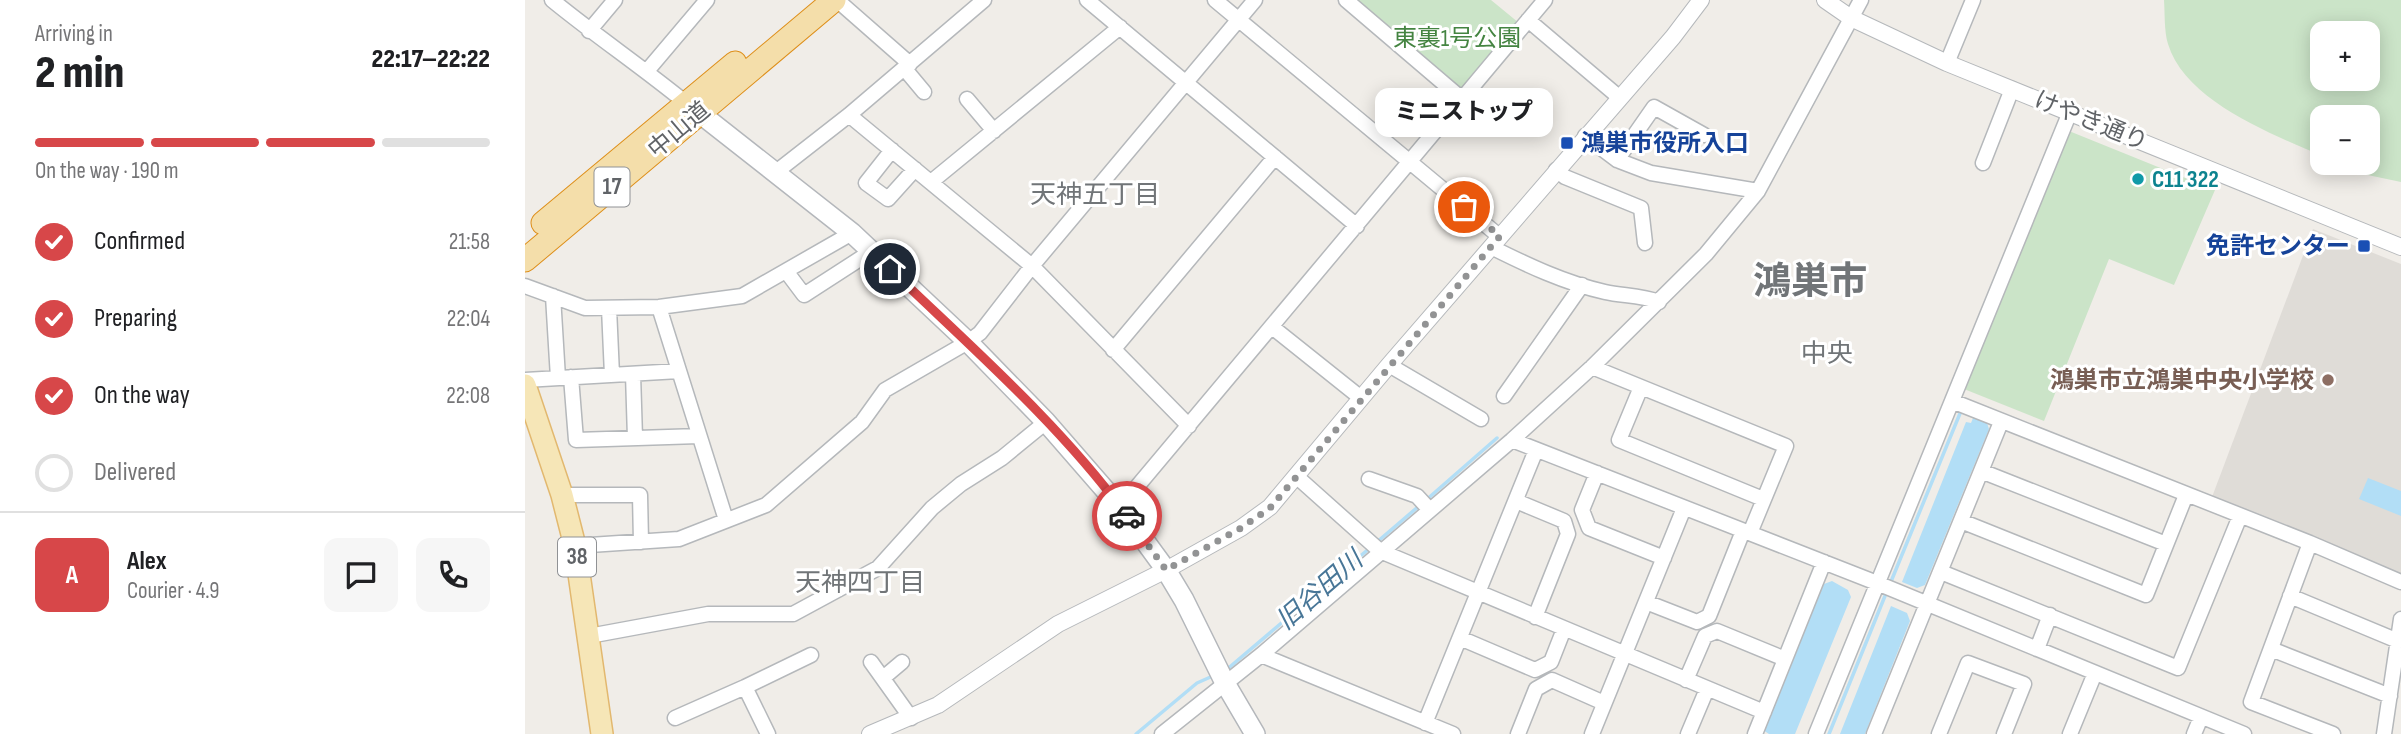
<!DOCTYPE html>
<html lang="en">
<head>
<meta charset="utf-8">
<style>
  :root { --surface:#fff; --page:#f6f6f6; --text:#202124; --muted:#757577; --line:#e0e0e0; --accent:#d74749 }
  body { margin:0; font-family:"Sofia Sans Condensed","Noto Sans JP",sans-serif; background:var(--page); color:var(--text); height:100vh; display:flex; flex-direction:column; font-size:26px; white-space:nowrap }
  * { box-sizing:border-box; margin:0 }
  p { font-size:23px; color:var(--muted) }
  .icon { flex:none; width:38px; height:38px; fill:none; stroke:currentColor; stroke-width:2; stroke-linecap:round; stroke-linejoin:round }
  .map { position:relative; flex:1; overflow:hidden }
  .drawer { display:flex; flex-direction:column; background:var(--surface); width:525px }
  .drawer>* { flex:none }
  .controls { position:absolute; left:1785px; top:21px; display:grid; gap:14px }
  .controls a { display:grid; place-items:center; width:70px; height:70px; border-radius:14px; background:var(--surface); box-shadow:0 4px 18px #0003; font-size:35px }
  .pin { position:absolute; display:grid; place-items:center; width:60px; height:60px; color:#fff; margin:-30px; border:4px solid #fff; border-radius:50%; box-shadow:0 2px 7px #0007 }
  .courier { position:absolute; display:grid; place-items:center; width:70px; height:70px; margin:-35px; border:5px solid #d74749; border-radius:50%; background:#fff; color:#222; box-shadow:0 2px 9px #0007 }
  .bubble { position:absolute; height:49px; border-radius:14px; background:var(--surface); box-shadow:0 4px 18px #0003; font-size:23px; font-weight:800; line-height:49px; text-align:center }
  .head em { font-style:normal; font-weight:800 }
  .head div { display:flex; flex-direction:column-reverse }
  .head { display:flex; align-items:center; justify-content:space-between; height:119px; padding:0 35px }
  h1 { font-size:46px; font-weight:800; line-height:52px }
  .bar { display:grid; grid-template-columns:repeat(4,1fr); gap:10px 7px; align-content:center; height:84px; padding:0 35px }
  .bar i { height:9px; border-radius:5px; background:var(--line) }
  .bar .current { background:var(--accent) }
  .bar p { grid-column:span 4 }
  .line { display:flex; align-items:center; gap:18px; padding:0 35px; border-top:2px solid var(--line) }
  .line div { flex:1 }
  .round { display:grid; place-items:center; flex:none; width:74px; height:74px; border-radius:14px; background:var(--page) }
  ol { padding:0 35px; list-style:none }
  li { display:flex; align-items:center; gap:21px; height:77px }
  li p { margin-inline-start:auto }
  li .icon { padding:7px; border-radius:50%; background:var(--accent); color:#fff; stroke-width:4 }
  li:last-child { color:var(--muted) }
  li i { width:38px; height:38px; border:4px solid var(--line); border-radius:50% }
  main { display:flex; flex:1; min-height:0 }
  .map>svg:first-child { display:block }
  .education { fill:#dfdcd7 }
  .green { fill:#cbe4c8; fill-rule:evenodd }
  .water { fill:#b2def6 }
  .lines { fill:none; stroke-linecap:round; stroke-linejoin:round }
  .stream { stroke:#b2def6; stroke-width:3.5 }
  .minor-casing { stroke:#b5b8bb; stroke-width:17 }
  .tertiary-casing { stroke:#b5b8bb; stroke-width:18 }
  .secondary-casing { stroke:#b4b7bb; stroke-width:22 }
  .primary-casing { stroke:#e2b86f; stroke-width:24 }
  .trunk-casing { stroke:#de8f1a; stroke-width:25 }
  .minor { stroke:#fff; stroke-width:14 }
  .tertiary { stroke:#fff; stroke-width:16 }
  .secondary { stroke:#fff; stroke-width:19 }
  .primary { stroke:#f6e6b7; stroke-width:21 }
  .trunk { stroke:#f4deaa; stroke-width:23 }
  .done { stroke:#929394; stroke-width:7; stroke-dasharray:0 12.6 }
  .route { stroke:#d74749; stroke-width:9 }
  .transit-dot { fill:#1a4fb4; stroke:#fff; stroke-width:2.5 }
  .culture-dot { fill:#0f9aa8; stroke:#fff; stroke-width:2.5 }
  .education-dot { fill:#8d6e63; stroke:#fff; stroke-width:2.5 }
  .labels { text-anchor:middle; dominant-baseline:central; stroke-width:6; stroke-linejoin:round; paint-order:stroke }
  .shield { fill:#fff; stroke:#909295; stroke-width:2 }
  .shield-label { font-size:23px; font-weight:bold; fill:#606367 }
  .park-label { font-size:24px; fill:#448441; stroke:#fff }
  .street-label { font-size:24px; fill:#606367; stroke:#fff }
  .transit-label { font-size:24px; font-weight:bold; fill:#164399; stroke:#fff; text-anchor:start }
  .culture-label { font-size:24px; font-weight:bold; fill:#0d838f; stroke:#fff; text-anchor:start }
  .education-label { font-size:24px; font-weight:bold; fill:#785e54; stroke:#fff; text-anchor:end }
  .neighbourhood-label { font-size:26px; fill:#717578; stroke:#fff }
  .water-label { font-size:26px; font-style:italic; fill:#487697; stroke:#fff }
  .town-label { font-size:38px; font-weight:bold; fill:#717578; stroke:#fff }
</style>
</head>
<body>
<main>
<section class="drawer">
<div class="head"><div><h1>2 min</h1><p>Arriving in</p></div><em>22:17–22:22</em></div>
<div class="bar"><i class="current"></i><i class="current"></i><i class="current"></i><i></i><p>On the way · 190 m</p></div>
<ol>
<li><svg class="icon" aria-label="check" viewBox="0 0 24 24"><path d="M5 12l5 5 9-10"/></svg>Confirmed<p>21:58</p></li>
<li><svg class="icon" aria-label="check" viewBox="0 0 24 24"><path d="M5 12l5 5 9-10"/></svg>Preparing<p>22:04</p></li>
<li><svg class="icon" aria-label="check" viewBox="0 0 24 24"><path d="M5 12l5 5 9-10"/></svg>On the way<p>22:08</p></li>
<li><i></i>Delivered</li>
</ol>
<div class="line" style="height:126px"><b class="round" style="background:var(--accent);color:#fff">A</b><div><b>Alex</b><p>Courier · 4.9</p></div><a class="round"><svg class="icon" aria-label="chat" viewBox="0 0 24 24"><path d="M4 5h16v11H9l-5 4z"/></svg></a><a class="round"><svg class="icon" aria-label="phone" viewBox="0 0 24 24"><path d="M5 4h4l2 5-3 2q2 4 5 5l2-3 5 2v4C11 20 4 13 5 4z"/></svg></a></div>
</section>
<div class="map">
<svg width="1876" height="734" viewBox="0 0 1876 734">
  <rect width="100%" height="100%" fill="#f0ede8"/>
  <!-- education -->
  <path class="education" d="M1788,229l88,35v310l-189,-77z"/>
  <!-- green -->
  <path class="green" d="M826,0h140l28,23 -54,66 -5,1z
    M1639,0h237v182l-38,-8 -25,-11h30v-46h-46v39c-50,-22 -137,-55 -154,-112 -4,-13 -3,-30 -4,-44zM1843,33v46h-46v-46z
    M1544,131l146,59 -41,95 -65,-26 -65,162 -80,-32z"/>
  <!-- water -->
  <path class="water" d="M1448,418l14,5 2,6 -64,156 -8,3 -15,-6 64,-160 5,1z
    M1843,478l33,13v25l-42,-17z
    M1307,581l16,9 3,7 -56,137h-26l-6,-4 61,-146z
    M1366,606l16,7 3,8 -45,113h-25z"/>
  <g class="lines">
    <!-- stream -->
    <path class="stream" d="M900,501l72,-63
      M852,542l42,-36
      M1365,584l71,-173
      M700,671l146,-124
      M611,734l61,-51 18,-8
      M1304,734l58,-143"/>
    <defs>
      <path id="minor" d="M27,0c44,36 90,67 134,103
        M312,0l73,64
        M562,0l270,226
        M690,0l284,236
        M821,0l116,99
        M1003,20l92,78
        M64,31l26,-31
        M1422,63l26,-63
        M379,68l20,24
        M122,71l60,-71
        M442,99l27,32
        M324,115l183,151 157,160
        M1060,136l32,24 34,13 107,18
        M367,150l-26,33 22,16 27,-30
        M1092,160l37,-53 50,28
        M1458,163l29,-74
        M1031,170l9,7 76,31 4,35
        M251,172l73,-57 135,-115
        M406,182l189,-155
        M966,247c36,18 74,36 114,45 18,4 36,3 54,10
        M261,271l18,24 68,-44
        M0,286l60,22 74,-1 83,-11 110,-63
        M28,296l5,82
        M134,307l67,213
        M84,308l3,67
        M747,327l89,71
        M588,350l162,-193
        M864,365l92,54
        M1067,367l194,79 -36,87
        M108,374l2,64
        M46,377l5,63 123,-4
        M0,380l154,-9
        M1116,387l-22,53 144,59
        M979,396l78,-111
        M1427,401l358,142 91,39
        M987,440l365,143 367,151
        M1456,471l185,73
        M1072,473l-15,37 7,18 75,30
        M771,476l84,75 384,161
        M844,479l48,17 12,13
        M37,495h78l1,47
        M991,501l48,20 4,13 -33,83
        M595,507l425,-507
        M1436,521l185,74 40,-100
        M1785,543l-59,159 82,32
        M50,546l104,-7 87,-34 96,-83 23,-32 83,-48 12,-9 52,-67 223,-266
        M1416,572l237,96 62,-152
        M1765,596l108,45
        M1121,602l51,20 12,-6 34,-85
        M64,636l119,-22h85l85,-46 54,-60 29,-24 41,-26 44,-36
        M935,638l75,32 16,-8 13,-33
        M1512,649l13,-34
        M1746,649l119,47
        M736,655l192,79
        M346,662l40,56
        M358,678l19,-16
        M1161,680l19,-44 12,-5 68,28
        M220,687l66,-32
        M150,718l70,-31 23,47
        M900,723l111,-273
        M637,734l99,-79 251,-215 80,-73 114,-113 52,-63 103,-191
        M993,734l18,-45 16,-9 52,23
        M1067,734l92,-226
        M1163,734l19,-45
        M1230,734l69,-172
        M1291,734l254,-622
        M1349,734l127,-312
        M1414,734l29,-71 56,21 -20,50
        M1545,734l25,-61
        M1669,734l7,-17
        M1859,734l17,-115"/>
      <path id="tertiary" d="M1300,0l26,18 96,45 454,184
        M345,734l68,-29 120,-81 108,-54 75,-42 29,-21 119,-142 284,-328 28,-37"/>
      <path id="secondary" d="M163,104l164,129 116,109 78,80 74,85 46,63 18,30 41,83 30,51"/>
      <path id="primary" d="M0,385l37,110 13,51 27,188"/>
      <path id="trunk" d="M18,223l192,-160
        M0,260l309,-260"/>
    </defs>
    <!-- minor casing -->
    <use href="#minor" class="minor-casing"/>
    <!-- tertiary casing -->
    <use href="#tertiary" class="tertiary-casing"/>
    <!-- secondary casing -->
    <use href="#secondary" class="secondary-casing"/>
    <!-- primary casing -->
    <use href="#primary" class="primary-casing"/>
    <!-- trunk casing -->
    <use href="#trunk" class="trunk-casing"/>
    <!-- minor -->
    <use href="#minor" class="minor"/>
    <!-- tertiary -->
    <use href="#tertiary" class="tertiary"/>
    <!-- secondary -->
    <use href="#secondary" class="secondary"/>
    <!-- primary -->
    <use href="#primary" class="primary"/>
    <!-- trunk -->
    <use href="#trunk" class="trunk"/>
  </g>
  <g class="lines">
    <!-- done -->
    <path class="done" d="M602,516l39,54 75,-42 29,-20 230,-272 -36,-29"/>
    <!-- route -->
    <path class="route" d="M365,269c81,78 171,156 237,247"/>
  </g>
  <!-- markers -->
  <g class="transit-dot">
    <rect x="1035" y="136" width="14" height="14" rx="3.5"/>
    <rect x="1832" y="239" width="14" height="14" rx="3.5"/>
  </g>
  <circle class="culture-dot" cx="1613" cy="179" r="7"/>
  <circle class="education-dot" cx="1803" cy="380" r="7"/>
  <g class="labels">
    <!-- shield labels -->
    <g class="shield">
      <rect x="69.5" y="167.5" width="35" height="39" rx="5"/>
      <rect x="33" y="537.5" width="38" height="39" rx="5"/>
    </g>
    <g class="shield-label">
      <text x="87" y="187">17</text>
      <text x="52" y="557">38</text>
    </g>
    <!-- park labels -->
    <g class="park-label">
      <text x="932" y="38">東裏1号公園</text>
    </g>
    <!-- street labels -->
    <g class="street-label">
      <text transform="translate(1566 121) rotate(22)">けやき通り</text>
      <text transform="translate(154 130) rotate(-40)">中山道</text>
    </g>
    <!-- transit labels -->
    <g class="transit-label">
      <text x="1056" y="143">鴻巣市役所入口</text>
      <text x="1825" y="246" text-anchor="end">免許センター</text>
    </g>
    <!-- culture labels -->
    <g class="culture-label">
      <text x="1627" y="179">C11 322</text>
    </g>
    <!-- education labels -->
    <g class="education-label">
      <text x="1789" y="380">鴻巣市立鴻巣中央小学校</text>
    </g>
    <!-- neighbourhood labels -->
    <g class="neighbourhood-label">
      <text x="570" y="195">天神五丁目</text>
      <text x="1302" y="354">中央</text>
      <text x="335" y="583">天神四丁目</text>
    </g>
    <!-- water labels -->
    <g class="water-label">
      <text transform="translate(795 591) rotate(-41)">旧谷田川</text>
    </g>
    <!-- town labels -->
    <g class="town-label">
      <text x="1285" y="282">鴻巣市</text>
    </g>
  </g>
</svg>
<div class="controls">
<a>+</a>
<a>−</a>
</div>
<div class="pin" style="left:939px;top:207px;background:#ea580c"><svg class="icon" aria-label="bag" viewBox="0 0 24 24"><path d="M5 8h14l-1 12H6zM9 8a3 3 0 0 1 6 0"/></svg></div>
<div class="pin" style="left:365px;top:269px;background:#1f2937"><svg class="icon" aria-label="home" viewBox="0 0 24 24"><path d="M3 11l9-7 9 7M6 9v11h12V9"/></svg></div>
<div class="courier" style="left:602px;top:516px"><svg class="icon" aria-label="car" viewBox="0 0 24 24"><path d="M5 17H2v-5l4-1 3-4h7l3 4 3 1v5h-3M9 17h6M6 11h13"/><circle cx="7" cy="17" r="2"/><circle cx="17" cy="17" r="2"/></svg></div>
<div class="bubble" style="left:850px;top:88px;width:178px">ミニストップ</div>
</div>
</main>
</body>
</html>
